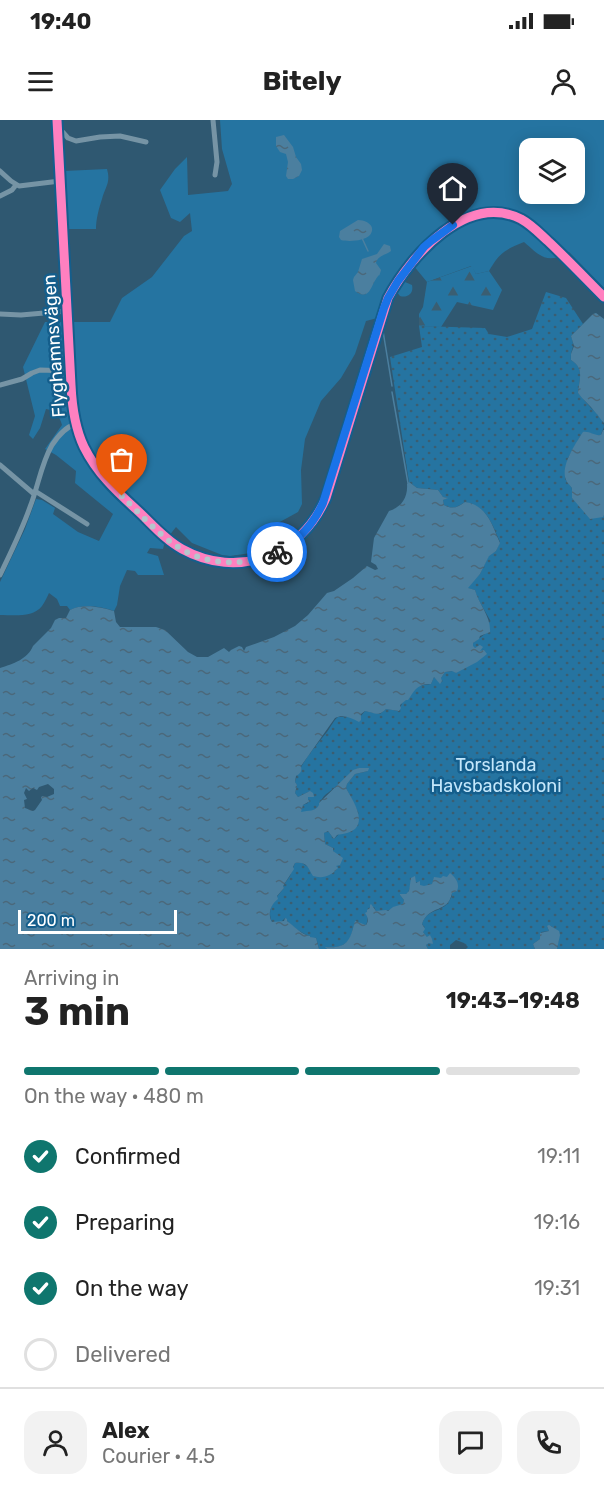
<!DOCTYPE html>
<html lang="en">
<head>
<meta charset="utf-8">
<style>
  :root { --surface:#fff; --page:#f2f2f2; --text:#222; --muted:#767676; --line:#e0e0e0; --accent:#0f766e }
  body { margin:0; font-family:Rubik,sans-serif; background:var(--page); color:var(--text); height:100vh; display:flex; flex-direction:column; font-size:22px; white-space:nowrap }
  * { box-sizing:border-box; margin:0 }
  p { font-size:20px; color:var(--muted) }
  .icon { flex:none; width:33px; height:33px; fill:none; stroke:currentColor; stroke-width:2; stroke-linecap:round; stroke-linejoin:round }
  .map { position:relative; height:829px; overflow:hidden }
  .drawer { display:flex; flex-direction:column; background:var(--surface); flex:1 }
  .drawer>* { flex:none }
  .tools { position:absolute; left:519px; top:18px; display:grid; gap:12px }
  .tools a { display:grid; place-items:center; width:66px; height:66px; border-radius:12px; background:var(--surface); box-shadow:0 3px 15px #0003; font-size:30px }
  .scale { position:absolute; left:18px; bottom:15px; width:159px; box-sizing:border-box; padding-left:6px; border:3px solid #fff; border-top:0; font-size:16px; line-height:21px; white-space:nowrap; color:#fff; -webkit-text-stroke:4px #145e8c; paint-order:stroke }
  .pin { position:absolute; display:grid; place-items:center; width:51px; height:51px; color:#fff; margin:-62px -26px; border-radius:50% 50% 50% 0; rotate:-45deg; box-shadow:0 0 6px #0007 }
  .pin .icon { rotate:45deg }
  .courier { position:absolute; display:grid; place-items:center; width:60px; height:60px; margin:-30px; border:4px solid #1a73e8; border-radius:50%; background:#fff; color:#222; box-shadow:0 2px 8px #0007 }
  .summary em { font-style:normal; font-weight:700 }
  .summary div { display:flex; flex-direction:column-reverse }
  .summary { display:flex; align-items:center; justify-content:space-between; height:102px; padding:0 24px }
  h1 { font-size:39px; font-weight:700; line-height:45px }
  .bar { display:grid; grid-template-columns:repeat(4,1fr); gap:9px 6px; align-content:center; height:72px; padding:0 24px }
  .bar i { height:8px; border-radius:4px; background:var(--line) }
  .bar .current { background:var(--accent) }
  .bar p { grid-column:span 4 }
  .line { display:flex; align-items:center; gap:15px; padding:0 24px; border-top:2px solid var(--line) }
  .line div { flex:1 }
  .round { display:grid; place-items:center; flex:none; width:63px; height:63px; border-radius:18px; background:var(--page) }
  ol { padding:0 24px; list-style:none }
  li { display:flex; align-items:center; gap:18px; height:66px }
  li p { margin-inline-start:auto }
  li .icon { padding:6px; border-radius:50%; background:var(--accent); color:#fff; stroke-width:4 }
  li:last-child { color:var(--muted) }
  li i { width:33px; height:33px; border:3px solid var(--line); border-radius:50% }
  .status { display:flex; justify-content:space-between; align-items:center; height:42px; padding:0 30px; background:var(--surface); direction:ltr }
  .status svg { height:16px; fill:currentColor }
  header { display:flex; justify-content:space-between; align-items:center; height:78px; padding:0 24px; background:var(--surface); font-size:27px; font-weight:700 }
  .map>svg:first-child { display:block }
  .grass { fill:#2574a1; fill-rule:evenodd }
  .forest { fill:url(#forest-firs) }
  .park { fill:url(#park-dots) }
  .water { fill:url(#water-ripples); fill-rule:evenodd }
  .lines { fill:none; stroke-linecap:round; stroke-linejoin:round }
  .stream { stroke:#4b7f9f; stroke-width:1.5 }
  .street { stroke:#7694a5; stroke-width:5 }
  .secondary { stroke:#7d99aa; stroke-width:8 }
  .cycleway-casing { stroke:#145e8c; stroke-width:13 }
  .cycleway { stroke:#ff80c0; stroke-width:9 }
  .done { stroke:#b6c5cd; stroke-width:6; stroke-dasharray:0 10.8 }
  .route { stroke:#1a73e8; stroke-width:8 }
  .labels { text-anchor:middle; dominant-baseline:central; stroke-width:5; stroke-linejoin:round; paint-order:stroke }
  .street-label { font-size:18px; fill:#fff; stroke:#145e8c }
  .park-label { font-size:18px; fill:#c4e7fb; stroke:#145e8c }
</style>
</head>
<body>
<div class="status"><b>19:40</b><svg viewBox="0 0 49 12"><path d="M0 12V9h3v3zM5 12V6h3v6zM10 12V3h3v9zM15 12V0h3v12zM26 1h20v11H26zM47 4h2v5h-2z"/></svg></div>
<header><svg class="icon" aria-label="menu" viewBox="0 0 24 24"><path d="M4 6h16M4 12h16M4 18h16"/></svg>Bitely<svg class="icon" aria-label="person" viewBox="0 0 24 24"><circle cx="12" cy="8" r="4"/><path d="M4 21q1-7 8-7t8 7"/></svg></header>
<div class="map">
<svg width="604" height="829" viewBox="0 0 604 829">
  <defs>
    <pattern id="forest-firs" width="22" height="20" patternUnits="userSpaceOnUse" patternTransform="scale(1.5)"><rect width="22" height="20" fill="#2574a1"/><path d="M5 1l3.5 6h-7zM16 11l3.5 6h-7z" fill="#3a5e72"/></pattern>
    <pattern id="park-dots" width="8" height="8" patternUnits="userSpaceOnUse" patternTransform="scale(1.5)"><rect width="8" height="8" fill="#2574a1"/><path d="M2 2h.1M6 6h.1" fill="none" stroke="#3a5e72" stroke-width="1.8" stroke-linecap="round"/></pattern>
    <pattern id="water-ripples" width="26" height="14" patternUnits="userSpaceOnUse" patternTransform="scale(1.5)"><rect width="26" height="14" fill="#4b7f9f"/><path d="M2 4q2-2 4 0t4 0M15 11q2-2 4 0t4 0" fill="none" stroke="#4b687a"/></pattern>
  </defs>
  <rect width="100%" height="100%" fill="#2f5871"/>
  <!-- grass -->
  <path class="grass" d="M220,0h384v168l-35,-36c-22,13 -29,4 -45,-10 -19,8 -24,10 -35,29l-13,3 -5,-8 -44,16 -14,-17 -13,18 5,-1 7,3c2,9 -5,13 -12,11l-4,-5 -5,6 -6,19 -19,5 -11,33 -14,24 -20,23 -16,38 -4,31 1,34 -4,8 -20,11v16l-12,8 -15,6 -21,3 -8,-1 -30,-12 -16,-16 -11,14 -2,8 -13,-1 -3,5 11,3 6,19h-26l-3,-4 -8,-1 -7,16 -3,19 -3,6c-14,-5 -31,-8 -44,-1l-3,-4h-7l-3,-7 -8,-6c-2,4 -4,9 -7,13 -9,12 -29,9 -42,9v-33l25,-53 11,-30 6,1 13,8 -2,6 25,18 21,9 14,-27 -38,-31 1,-12 -20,-16 -11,-6 17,-24c-2,-8 -7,-15 -16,-16l-6,19 -7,11 -4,-4 6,-19 -12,-49 22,-45h65l12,-24 30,-21 32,-41 8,-5 -2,-18 -10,9 -9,-4 -11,-28 15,-21 12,-12 1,38 40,-4 4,-7 -10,-35zM530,28h44v46h-44z
    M107,49c4,14 -2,18 -5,30 -3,9 -6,20 -6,30h-28l-4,-58z"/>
  <!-- forest -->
  <path class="forest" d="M472,146l4,8 13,-3 13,19 -9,20 -36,-8 -16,25 -22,-1v-12l4,-7 4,-25z"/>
  <!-- park -->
  <path class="park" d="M546,172l20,6 17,26 -12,12c5,13 -1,12 0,24 14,9 8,19 7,33l13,15c5,4 13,12 13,19 0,0 -3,7 -3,8h-20l-13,23 -3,21 7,9v10l6,6 24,13 2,-2v434h-47c2,-13 5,-15 -6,-23h-4l2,5 -8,1 -1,7 -7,5 2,5h-69l2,-2 -4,-4 -8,-3 -6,5v4h-22l-2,-4 3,-2 -2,-6 -4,-5v-7l-1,-1c5,-14 14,-11 24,-19 2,-2 5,-7 6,-9l-5,-19 -12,2 -3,5 -8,3 -4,-1 -1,-3 -7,-2 -4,12 -5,2 -2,-1 -1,1 4,5 -1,4c-9,5 -17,8 -27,7l-2,-4 -4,1c-4,6 -1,11 -4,17l-13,3c-3,17 -11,20 -27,19l1,2h-8l-2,-8 -7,-4v-1c-8,-2 -20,-11 -25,-18l-4,4h-9c-6,-13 3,-23 12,-34l-1,-2 7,-10 5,-13h7l6,4 32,-2 -4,-11 -3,-3v-3l-8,-4 -1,-11 4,-2 6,8 5,-5 19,-22 -12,-24 1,-4 8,-10 13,-3 -9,-3 -35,28 -5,7 1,2c-5,7 -12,7 -20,8l3,-8 5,-2v-11l-10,5 -3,-4 2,-8 -2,-3c5,-19 20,-35 32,-50 4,-5 6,-11 11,-15h22l5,-6 15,3 6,-5 13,2 4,-10 15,-15 13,-2 3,-7 6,6 1,-5 4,-6 8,-1 3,2 23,-22 2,-5 -6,2 -3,-1 1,-4 12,-9 5,-14 -13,-23 -2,-7 -8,-2 13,-14 9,-19 7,-4 4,-9c-9,-20 -12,-34 -35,-40 -8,5 -12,8 -21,3l-1,-5 4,-2 -4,-1 -5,-7 -21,-2 -8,-6 -19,-125 32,-10 -3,-21 66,2 4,6 18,3 25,-8z"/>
  <!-- water -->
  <path class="water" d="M284,15l9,12 3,10 5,7 1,6 -3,6 -6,3h-5l-2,-3 2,-14 -2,-8 -6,-2 -4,-6v-9z
    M358,100c7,0 19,5 12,15 -6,6 -21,7 -29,5l-2,-3 1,-6z
    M384,124l6,2 1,5c-5,4 -13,4 -15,12l5,7c-3,10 0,1 -5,9 -6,9 -7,22 -21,12l-2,-11 1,-3 4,-5 4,-13 15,-5z
    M596,193l8,6v104c-4,-4 -5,-7 -9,-11 -5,-7 -12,-12 -17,-19 1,-14 7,-24 -7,-33v-6l3,-8 -3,-10 22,-22z
    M603,310h1v85l-1,2 -13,2 -18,-21v-10c-2,-3 -5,-5 -6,-8 -6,-14 10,-37 17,-48 7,-1 11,4 18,3z
    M409,362l8,6 21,2 5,7 5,1 -5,2 1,5c9,5 14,2 21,-3 22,3 27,23 35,41l-4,8 -7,5 -9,18 -12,14 7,2c4,15 16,26 15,42l-10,4 -1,3 -6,4v3l2,2 5,-3 3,2 -3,4 4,-1 3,4 -10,8 -21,11 -4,-2 -7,1 -4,6 1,3 -2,3 -6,-7 -3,7c-14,0 -16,6 -23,16h-2l-6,5 1,3 -2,3 -13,-2c-8,8 -10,4 -21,2l-4,3v6l-2,2c-8,-4 -16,-8 -24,-4l-34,48c1,5 0,7 -5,10l-1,6 2,3 -2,8 3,4 12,-6 3,2 1,4h-6v3l2,1 -7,4 -2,7c8,-2 14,0 18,-7v-2l34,-33 6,-2h10l-1,3 -13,3 -8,10 -1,4c5,10 20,30 9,41 -5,4 -13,5 -18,6l-3,4 -6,-8 -4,2 1,11 8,4v3l10,7 -3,7 -4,1 2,2c-7,8 -15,11 -25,8 -6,-9 -5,-14 -18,-13l-2,4 1,2 -11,17 1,2 -7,8 1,3c-7,5 -11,15 -6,23l12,-1 1,-3 2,1v2c7,5 15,14 23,15v1l6,1 3,11h-319v-281c13,-4 28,-9 33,-22l18,-18 4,-8 4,-2h7l4,-8c13,-7 31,-3 44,1l2,11 4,5h36l9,3 23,22 9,5h11l16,-9 5,4 2,-2 8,-4 3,1 2,4 2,-4 28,-10 21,-11 13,-11 19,-22 7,-2 19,-13 14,-12 8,4 3,-1 -2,-4 -5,-3 3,-24 15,-27c13,-4 19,-14 18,-27zM48,664l6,5v5l-7,3 -4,-1 -2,1 1,3 -7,10 -2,1 -8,-3 -1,-8 3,-1 -3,-6 2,-5 3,3 4,-3 4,2 2,-3z
    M450,753c6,5 10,11 7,18l-5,2c-4,21 -23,11 -30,31l3,5 -2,3 4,5 3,-2 2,4 1,5 -4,-1 -3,2 2,4h-101l-2,-2c23,2 25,-7 30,-26l11,4c3,-4 2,-8 -1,-12l2,-1v-2l3,-2v-3l1,-1 5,7 10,-1 2,1 5,-4 10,-3 1,-4 -4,-5v-1h6l3,-3 2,-13 4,-2 1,7 4,-2v4l4,1 8,-2 2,-7 7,1 2,-2 4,1z
    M549,805l10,6 1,4 -3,14h-22l-2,-5 7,-5v-6l9,-2 -2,-5z"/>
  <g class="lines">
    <!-- stream -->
    <path class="stream" d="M362,118l6,13
      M383,211l9,55
      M392,272l16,91"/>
    <!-- street -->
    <path class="street" d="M213,0l4,42 -2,13
      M57,8h2l9,10 8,3 24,-4 20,-1 26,6
      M0,51l11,10 8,5 41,-5
      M0,76l12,-6 4,-5
      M402,156l29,-35 31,-21 30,-7 12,1 19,6 11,8 70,69
      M0,194l21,1 46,-4
      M0,265l22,-6 10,-6 8,-3 30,1
      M0,345l34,29
      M35,371l52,33
      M0,455c11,-23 22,-45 30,-68 8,-20 11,-43 22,-62 6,-9 13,-18 24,-21"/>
    <!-- secondary -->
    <path class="secondary" d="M57,0l14,265c1,15 2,31 6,46 16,46 56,78 92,109 54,45 130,21 157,-42l62,-200 14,-22"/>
    <defs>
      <path id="cycleway" d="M57,0l14,265c1,22 4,43 13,62 13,26 32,44 53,63 14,13 28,30 45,39 56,31 119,7 144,-51l62,-200c23,-43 79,-106 133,-79 11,6 19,15 28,23 19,18 37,37 55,55"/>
    </defs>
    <!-- cycleway casing -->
    <use href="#cycleway" class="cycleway-casing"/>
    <!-- cycleway -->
    <use href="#cycleway" class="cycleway"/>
  </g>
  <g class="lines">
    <!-- done -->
    <path class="done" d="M122,376c16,16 37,39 56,51 30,19 67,20 99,5"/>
    <!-- route -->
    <path class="route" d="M277,432c22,-11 36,-27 46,-49l61,-195 4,-10 10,-17 26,-34 7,-6 22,-16"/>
  </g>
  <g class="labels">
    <!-- street labels -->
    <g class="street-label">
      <text transform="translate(54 226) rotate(-94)">Flyghamnsvägen</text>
    </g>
    <!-- park labels -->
    <g class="park-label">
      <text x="496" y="645">Torslanda<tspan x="496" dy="21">Havsbadskoloni</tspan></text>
    </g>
  </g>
</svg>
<div class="tools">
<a><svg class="icon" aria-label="layers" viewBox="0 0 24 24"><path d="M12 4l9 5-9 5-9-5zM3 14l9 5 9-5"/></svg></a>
</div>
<div class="scale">200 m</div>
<div class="pin" style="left:122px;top:376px;background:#ea580c"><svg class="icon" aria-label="bag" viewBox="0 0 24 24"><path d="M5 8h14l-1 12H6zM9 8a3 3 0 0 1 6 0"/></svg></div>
<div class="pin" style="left:453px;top:105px;background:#1f2937"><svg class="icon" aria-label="home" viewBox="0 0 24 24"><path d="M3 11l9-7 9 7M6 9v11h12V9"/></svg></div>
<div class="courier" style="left:277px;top:432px"><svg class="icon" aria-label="bike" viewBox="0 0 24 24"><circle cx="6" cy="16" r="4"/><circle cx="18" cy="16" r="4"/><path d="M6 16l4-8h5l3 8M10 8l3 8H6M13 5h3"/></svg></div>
</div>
<section class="drawer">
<div class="summary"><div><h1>3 min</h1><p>Arriving in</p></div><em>19:43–19:48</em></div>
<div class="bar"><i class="current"></i><i class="current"></i><i class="current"></i><i></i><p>On the way · 480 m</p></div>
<ol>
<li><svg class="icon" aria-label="check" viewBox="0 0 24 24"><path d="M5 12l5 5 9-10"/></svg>Confirmed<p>19:11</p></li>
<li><svg class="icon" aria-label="check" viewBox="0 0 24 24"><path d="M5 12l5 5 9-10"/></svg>Preparing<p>19:16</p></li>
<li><svg class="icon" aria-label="check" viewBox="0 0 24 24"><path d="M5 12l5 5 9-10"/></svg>On the way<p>19:31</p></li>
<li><i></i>Delivered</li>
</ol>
<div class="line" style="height:108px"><a class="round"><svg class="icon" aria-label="person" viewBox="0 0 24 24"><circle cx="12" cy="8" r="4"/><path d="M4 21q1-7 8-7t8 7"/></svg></a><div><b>Alex</b><p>Courier · 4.5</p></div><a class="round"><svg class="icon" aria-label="chat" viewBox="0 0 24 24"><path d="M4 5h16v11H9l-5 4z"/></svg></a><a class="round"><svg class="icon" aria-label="phone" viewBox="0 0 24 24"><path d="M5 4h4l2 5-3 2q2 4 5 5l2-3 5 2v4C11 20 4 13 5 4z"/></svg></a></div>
</section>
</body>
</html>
